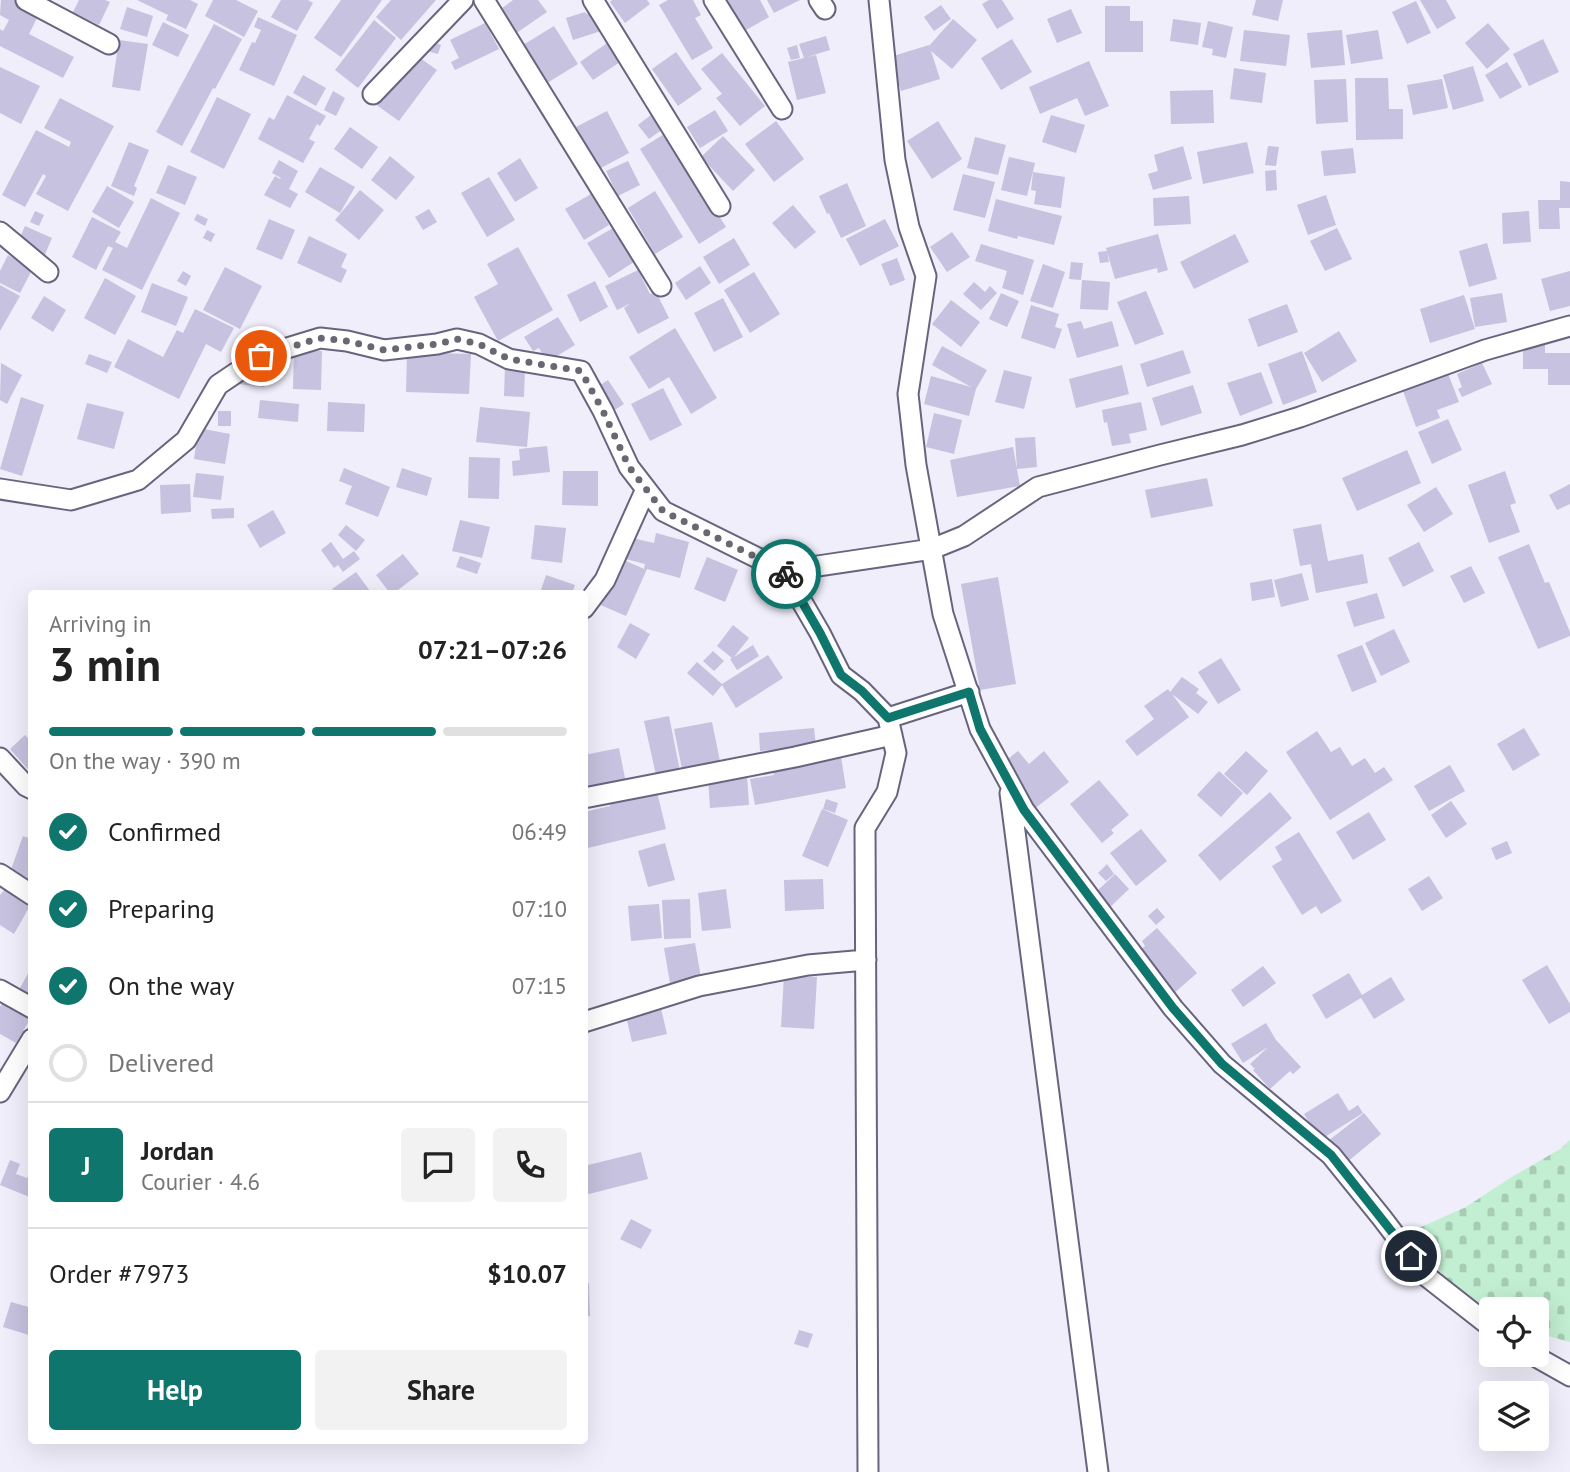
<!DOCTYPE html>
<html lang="en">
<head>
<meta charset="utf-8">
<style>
  :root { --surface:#fff; --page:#f2f2f2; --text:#222; --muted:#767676; --line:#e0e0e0; --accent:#0f766e }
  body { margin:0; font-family:"PT Sans",sans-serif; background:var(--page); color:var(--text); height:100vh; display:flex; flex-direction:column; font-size:26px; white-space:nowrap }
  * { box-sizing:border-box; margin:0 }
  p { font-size:23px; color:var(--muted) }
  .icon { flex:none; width:38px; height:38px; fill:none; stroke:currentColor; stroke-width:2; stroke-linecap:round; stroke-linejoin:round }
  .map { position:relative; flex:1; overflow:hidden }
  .drawer { position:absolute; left:28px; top:590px; width:560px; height:854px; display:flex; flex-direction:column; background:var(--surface); border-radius:7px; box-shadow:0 7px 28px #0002 }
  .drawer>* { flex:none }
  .fabs { position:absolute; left:1479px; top:1297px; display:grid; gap:14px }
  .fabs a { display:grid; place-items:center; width:70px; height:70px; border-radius:7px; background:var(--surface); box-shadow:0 7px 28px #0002; font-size:35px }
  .pin { position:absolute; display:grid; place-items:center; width:60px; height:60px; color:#fff; margin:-30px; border:4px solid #fff; border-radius:50%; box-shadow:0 2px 7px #0007 }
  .courier { position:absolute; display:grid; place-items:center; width:70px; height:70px; margin:-35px; border:5px solid #0f766e; border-radius:50%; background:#fff; color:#222; box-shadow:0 2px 9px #0007 }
  .summary em { font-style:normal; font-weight:700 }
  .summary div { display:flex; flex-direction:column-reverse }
  .summary { display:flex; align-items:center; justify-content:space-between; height:119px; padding:0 21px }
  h1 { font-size:46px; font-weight:700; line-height:52px }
  .bar { display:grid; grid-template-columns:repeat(4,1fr); gap:10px 7px; align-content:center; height:84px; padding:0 21px }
  .bar i { height:9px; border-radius:5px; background:var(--line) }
  .bar .selected { background:var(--accent) }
  .bar p { grid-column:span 4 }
  .line { display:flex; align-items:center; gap:18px; padding:0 21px; border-top:2px solid var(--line) }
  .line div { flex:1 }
  .round { display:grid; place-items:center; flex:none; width:74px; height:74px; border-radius:7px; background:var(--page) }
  ol { padding:0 21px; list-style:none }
  li { display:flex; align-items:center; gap:21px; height:77px }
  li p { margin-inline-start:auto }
  li .icon { padding:7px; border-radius:50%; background:var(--accent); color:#fff; stroke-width:4 }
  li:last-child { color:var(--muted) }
  li i { width:38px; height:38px; border:4px solid var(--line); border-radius:50% }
  .button { display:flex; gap:14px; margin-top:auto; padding:14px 21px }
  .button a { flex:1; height:80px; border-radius:7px; background:var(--accent); color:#fff; font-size:28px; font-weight:700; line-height:80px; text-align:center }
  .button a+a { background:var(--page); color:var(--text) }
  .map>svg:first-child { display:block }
  .cemetery { fill:url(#cemetery-stones) }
  .building { fill:#c6c2df }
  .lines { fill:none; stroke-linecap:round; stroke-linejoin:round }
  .minor-casing { stroke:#68647e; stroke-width:23 }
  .minor { stroke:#fff; stroke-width:19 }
  .done { stroke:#686772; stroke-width:7; stroke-dasharray:0 12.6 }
  .route { stroke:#0f766e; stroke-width:9 }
</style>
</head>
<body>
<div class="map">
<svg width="1570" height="1472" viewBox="0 0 1570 1472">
  <defs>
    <pattern id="cemetery-stones" width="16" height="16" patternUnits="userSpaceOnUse" patternTransform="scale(1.75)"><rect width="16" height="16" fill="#c2eed1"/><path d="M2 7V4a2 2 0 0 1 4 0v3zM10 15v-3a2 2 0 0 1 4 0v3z" fill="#a6ccb3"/></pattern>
  </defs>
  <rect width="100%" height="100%" fill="#efeefa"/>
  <!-- cemetery -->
  <path class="cemetery" d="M1570,1140v202l-33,-9 -1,-24h-45v8l-40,-31 -39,-54 9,-5 45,-20 44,-29 50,-29z"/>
  <!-- building -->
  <path class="building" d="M1,0h22l18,10 -12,24 45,23 -11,21 -63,-32v-17l3,2 6,-11 -9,-5z
    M79,0h26l5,2 -11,23 -26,-13z
    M137,0h53l8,4 -12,25 -20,-9 2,-5z
    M213,0h23l22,11 -14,26 -39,-21z
    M281,0h27l5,3 -16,28 -26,-14z
    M341,0h41l-41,57 -27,-19z
    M391,0h45l-35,40 -25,-23z
    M513,0h25l9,12 -32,22 -17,-23z
    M612,0h35l3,4 -25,19 -15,-21z
    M668,0h25l8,15 -6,3 18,30 -21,12 -33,-55z
    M722,0h38l9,17 -28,16z
    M767,0h33l-26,13z
    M989,0h13l12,19 -17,10 -15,-25z
    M1256,0h27l-5,21 -26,-6z
    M1420,0h26l10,18 -19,11z
    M1416,1l15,32 -24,11 -15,-32z
    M941,5l10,14 -17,12 -10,-14z
    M1105,6h25v15h13v31h-38z
    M127,7l26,9 -6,21 -27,-8z
    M1071,9l11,24 -25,10 -10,-24z
    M595,11l6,20 -28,9 -7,-22 19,-6 1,2z
    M258,17l39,18 -23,51 -35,-16 13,-28 3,1 6,-13 -7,-3z
    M953,19l24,21 -25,29 -21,-18 9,28 -39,12 -11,-34 39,-12v1z
    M1173,19l28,4 -3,22 -28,-4z
    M374,20l22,18 -38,50 -23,-18z
    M1208,21l25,6 -7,31 -14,-3 1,-6 -11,-2z
    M163,22l26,13 -11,22 -26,-12z
    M485,23l14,26 -44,21 -4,-8 8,-4 -9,-18z
    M1488,23l22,26 -23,20 -22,-26z
    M214,24l28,15 -27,50 -2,-1 -31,58 -26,-14z
    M554,26l24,38 -31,19 -24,-38z
    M1244,30l46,5 -4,31 -46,-5z
    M1342,30l3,35 -34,3 -4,-35z
    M1378,30l5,29 -32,5 -5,-29z
    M826,36l4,14 -23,7 9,-2 10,38 -29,7 -9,-38 16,-4 -5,-14z
    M1012,39l20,33 -31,18 -20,-32z
    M1543,39l16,33 -30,14 -16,-32z
    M119,40l29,4 -8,47 -28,-4z
    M430,41l11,4 -3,9 -11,-3z
    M610,41l13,19 -30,20 -13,-18z
    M797,45l3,13 -9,2 -4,-12z
    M676,52l26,37 -24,17 -26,-37z
    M413,53l24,17 -38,51 -24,-17z
    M722,53l43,53 -25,20 -24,-28 6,-4 -21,-25z
    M1089,61l20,45 -24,10 -8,-18 -37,16 -11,-27z
    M1507,62l15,25 -22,12 -15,-24z
    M1473,66l11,35 -31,9 -10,-35z
    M0,67l40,19 -19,38 -21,-11z
    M1234,68l32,5 -4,30 -32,-4z
    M303,75l23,13 -10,18 -23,-13z
    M1355,78h33l1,31h14v30l-47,1z
    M1346,79l2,43 -32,2 -2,-44z
    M1442,79l6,29 -35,7 -6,-30z
    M1213,90l1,33 -43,1 -1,-33z
    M333,91l12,7 -9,18 -12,-6z
    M287,95l39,21 -6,10 -3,-2 -8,15 6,3 -12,21 -45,-24 11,-22 5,3z
    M217,97l34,17 -27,55 -34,-17z
    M60,98l54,28 -46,85 -32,-17 10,-18 -3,-2 -18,33 -23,-12 34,-65 33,17 2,-5 -27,-14z
    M715,110l13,21 -28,17 -13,-21z
    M607,111l22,42 -30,16 -23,-42z
    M652,114l11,15 -14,10 -11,-14z
    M1051,115l34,10 -9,28 -34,-11z
    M776,121l28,38 -30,23 -29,-38z
    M938,121l24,38 -30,20 -25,-38z
    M350,127l28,20 -16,22 -28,-20z
    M666,133l60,94 -27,17 -59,-95z
    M723,136l32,34 -22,21 -32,-34z
    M975,137l31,8 -8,30 -31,-7z
    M129,142l20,8 -15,36 3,2 -3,8 -23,-10z
    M1247,142l7,31 -51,11 -6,-32z
    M1183,146l9,33 -39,11 -5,-16 10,-3 -4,-16z
    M1268,146l11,1 -3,19 -11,-1z
    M1353,148l3,25 -32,3 -3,-25z
    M390,156l25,21 -19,23 -25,-20z
    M1009,157l26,6 -8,33 -26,-6z
    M520,158l18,30 -23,14 -18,-29z
    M279,160l19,11 -9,18 9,5 -8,14 -26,-13 11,-19 5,3 1,-1 -9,-5z
    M628,161l12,24 -22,11 -12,-25z
    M168,165l29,12 -12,28 -29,-12z
    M320,167l35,20 -15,26 -35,-21z
    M1276,170l1,20 -11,1 -1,-20z
    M1033,172l32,5 -4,31 -27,-4 2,-13 -5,-1z
    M963,174l32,8 -10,36 -32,-8z
    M489,177l26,43 -28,17 -26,-44z
    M1560,181l10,1v26h-11l1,21h-21l-1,-29h22z
    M847,183l19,43 -25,12 -12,-25 -2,1 -8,-18z
    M107,186l27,16 -15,26 -27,-16z
    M360,190l24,20 -25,30 -24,-20z
    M655,191l28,46 -28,17 -27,-46z
    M591,194l18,31 -25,15 -19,-31z
    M1326,195l10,30 -28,10 -11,-30z
    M1189,196l2,28 -37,2 -1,-28z
    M151,198l29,15 -38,77 -40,-20 11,-22 -5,-2 -12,24 -24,-13 20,-40 29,15 -6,10 12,6z
    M996,199l66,17 -8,29 -36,-9 -1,3 -29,-8z
    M793,205l23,27 -21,17 -23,-26z
    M429,209l8,13 -14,8 -8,-13z
    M35,211l9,4 -5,11 -9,-4z
    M1529,211l2,31 -28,2 -1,-31z
    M197,214l11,5 -3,7 -11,-6z
    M269,219l26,11 -13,30 -26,-11z
    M885,219l14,27 -39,20 -14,-27z
    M25,226l27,12 -9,21 -27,-12z
    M613,228l21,34 -25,16 -22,-35z
    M1337,228l15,31 -27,12 -15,-30z
    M207,230l8,4 -4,8 -8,-4z
    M952,232l18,25 -23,15 -17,-25z
    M1158,234l10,36 -10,3 -1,-5 -42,11 -9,-31z
    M1235,234l14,28 -55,27 -14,-27z
    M309,236l38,18 -6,13 6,3 -6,13 -44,-20z
    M734,238l16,27 -31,19 -16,-27z
    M1487,243l10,36 -28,8 -10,-36z
    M981,244l53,16 -11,35 -21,-7 5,-17 -32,-10z
    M518,247l35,63 -55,31 -24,-44 24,-13 -11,-20z
    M1107,251l2,11 -9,1 -2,-11z
    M8,255l25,13 -13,25 -20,-10v-12z
    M897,258l8,22 -15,6 -9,-22z
    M1071,262l12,1 -2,17 -12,-1z
    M1043,264l22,8 -12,36 -23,-7z
    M700,266l11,17 -25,17 -11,-17z
    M225,267l37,19 -22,43 -37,-19z
    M638,270l12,24 6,-2 13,26 -31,16 -14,-26 7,-5 -14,7 -12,-24z
    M183,271l8,5 -5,10 -9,-5z
    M1570,271v35l-20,5 -9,-32z
    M754,272l26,42 -30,19 -26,-43z
    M105,278l31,18 -21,39 -31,-17z
    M1082,280l28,2 -2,28 -28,-1z
    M595,281l13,26 -28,15 -13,-27z
    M974,282l11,10 5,-6 7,7 -16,17 -18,-16z
    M152,283l36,14 -12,29 -35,-14z
    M0,285l20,11 -20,35z
    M1146,291l18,43 -29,11 -18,-43z
    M1001,293l18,8 -12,26 -18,-8z
    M1502,293l5,29 -32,5 -5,-29z
    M1464,295l11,34 -45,14 -10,-34z
    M44,296l22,14 -13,22 -22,-14z
    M723,298l20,39 -29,15 -20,-39z
    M951,300l29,22 -19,25 -29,-23z
    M1287,304l11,28 -40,15 -10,-28z
    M1031,305l28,9 -4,13 7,2 -7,20 -34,-11z
    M195,309l39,19 -13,24 -15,-8 -27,55 -65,-32 14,-28 35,18 14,-27 6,3z
    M558,317l17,28 -28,17 -8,-14 -6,3 -9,-14z
    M1081,321l3,8 28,-8 7,25 -42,12 -10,-34z
    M675,328l42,70 -26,16 -22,-37 -20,12 -20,-32z
    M1339,331l18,30 -35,21 -18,-29z
    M1523,343h22v10h25v32h-22v-16h-25z
    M942,346l45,24 -11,19 -7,27 -45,-12 7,-28 40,11 -39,-22z
    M294,350l28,1 -1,39 -28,-1z
    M1183,350l8,23 -44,14 -7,-23z
    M1302,351l15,41 -34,13 -15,-41z
    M407,352l64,2 -2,40 -63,-2z
    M89,354l23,8 -5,11 -22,-9z
    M241,360l25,2 -2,25 -25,-3z
    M1,363l21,12 -15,29 -7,-4z
    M1482,363l10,21 -30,13 -4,-8 4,-2 -5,-13z
    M1122,365l7,29 -53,14 -7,-29z
    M505,366l20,1 -1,30 -20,-1z
    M1004,370l28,7 -8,32 -29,-7z
    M1447,371l12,31 -22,8 3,8 -24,9 -14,-39z
    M1261,372l12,31 -33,13 -13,-33z
    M608,380l16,24 -22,14 -16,-24z
    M1193,385l9,28 -41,13 -9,-28z
    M663,388l19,37 -32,16 -19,-37z
    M21,397l23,8 -22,71 -22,-7z
    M260,400l39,4 -1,18 -40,-4z
    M328,402l37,2 -1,28 -37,-1z
    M1141,402l6,28 -18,4 2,9 -19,3 -5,-24 -3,1 -2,-13z
    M87,403l37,9 -10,37 -37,-10z
    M480,407l50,5 -3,35 -51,-5z
    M218,411h13v15h-13z
    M934,413l28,7 -8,34 -28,-7z
    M1448,419l14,31 -30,14 -14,-32z
    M193,427l37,7 -5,30 -31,-5 2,-14 -6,-1z
    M1035,437l2,30 -20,2 -2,-31z
    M547,446l3,26 -37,4 -1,-15 8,-1 -1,-11z
    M1013,447l7,39 -63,11 -7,-37z
    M1407,450l14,33 -64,28 -15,-33z
    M469,457l31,1 -1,41 -31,-1z
    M344,468l46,19 -12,30 -33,-13 7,-18 -13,-5z
    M402,468l30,10 -5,18 -31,-9z
    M563,471h35v35l-36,-1z
    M1505,471l11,32 -6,2 10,27 -31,11 -21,-58z
    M196,473l28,3 -3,24 -28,-3z
    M1207,478l6,28 -62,12 -6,-28z
    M190,484l1,28 -30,2 -1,-29z
    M1570,484v20l-13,6 -8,-15z
    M1436,487l17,27 -29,18 -17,-27z
    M234,508v10l-22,1 -1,-10z
    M273,510l13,23 -26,15 -13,-23z
    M460,520l30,7 -8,31 -30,-7z
    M1321,524l7,37 35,-7 5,29 -52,10 -5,-29 -11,2 -7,-37z
    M346,525l19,15 -9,11 -18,-16z
    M535,525l31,3 -4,35 -31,-4z
    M656,533l33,9 -9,36 -33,-9 -21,47 -30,-13 21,-46 27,12 1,-5 -23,-6 6,-21 26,6z
    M331,542l12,17 11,-8 6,8 -17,13 -5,-7 -4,3 -13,-18z
    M1419,542l15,29 -31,16 -15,-29z
    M1529,544l16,39 4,-1 21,50v4l-32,13 -40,-92z
    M403,554l16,20 -25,19h-4l-14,-18z
    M460,556l21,7 -4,11 -21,-7z
    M707,557l31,13 -13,32 -31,-13z
    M1471,566l14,27 -21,10 -14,-27z
    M356,572l14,19 -4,2h-30l-4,-4z
    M1302,573l7,27 -28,7 -7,-27z
    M546,575l29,10 -3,8h-32z
    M998,577l18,107 -36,6 -19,-106z
    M1272,579l3,18 -23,4 -2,-18z
    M1377,593l8,25 -31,9 -8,-25z
    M630,623l20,11 -14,25 -19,-12z
    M733,625l16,13 -15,19 19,-12 6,11 -22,14 -7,-11 2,-1 -15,-12z
    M1394,629l16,33 -29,14 -16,-33z
    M1362,645l15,37 -25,10 -15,-37z
    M713,651l11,10 -10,10 -11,-10z
    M768,655l15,23 -47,30 -14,-23 -9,11 -26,-23 10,-11 25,22z
    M1221,658l20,32 -23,14 -20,-32z
    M1182,677l17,12 -3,4 12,9 -10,12 -26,-20 17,23 -52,39 -12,-15 29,-22 -10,-13 24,-17 2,3z
    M669,716l11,55 -24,4 -12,-54z
    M712,722l8,39 -38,8 -8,-40z
    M814,728l2,19 -56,4 -1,-18z
    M1524,728l16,27 -27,16 -16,-27z
    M1317,731l14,21 9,-5 12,19 13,-8 10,15 9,-6 9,13 -63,40 -44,-68z
    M25,735l7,7v32l-22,-25z
    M619,748l7,35 -42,9v-37z
    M1018,751l11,13 15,-13 25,31 -40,31 -35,-43z
    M1246,751l22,20 -21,24 -23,-21z
    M841,757l5,31 -91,17 -5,-26 24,-4 -2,-8 31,-3z
    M1450,765l15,26 -36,20 -15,-25z
    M1219,771l24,22 -22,24 -24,-22z
    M747,776l2,29 -39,3 -2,-30z
    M1099,780l30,35 -18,15 3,3 -12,10 -32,-39z
    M656,788l10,41 -82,20v-37l26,-6 -1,-7z
    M1270,792l22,26 -72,63 -22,-26z
    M826,799l12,4 -3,10 -12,-4z
    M1451,801l16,23 -21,14 -15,-23z
    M822,809l26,11 -20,47 -26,-11z
    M1369,812l17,28 -33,20 -17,-28z
    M1141,829l26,32 -31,25 -26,-33z
    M1299,832l43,69 -21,13 -5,-8 -14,9 -30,-49 10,-6 -7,-13z
    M23,836l9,3v44l-23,-8z
    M1507,841l5,12 -16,7 -5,-12z
    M665,843l10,37 -27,7 -10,-36z
    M1107,864l7,10 -8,7 -8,-8z
    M1115,874l14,15 -22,21 -14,-15z
    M1429,876l14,22 -21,13 -14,-22z
    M823,879l1,30 -39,2 -1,-31z
    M5,889l26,15 -17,30 -14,-9v-30z
    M726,889l5,39 -29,3 -4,-38z
    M690,899l1,39 -27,1 -2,-39z
    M659,904l3,34 -31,3 -3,-35z
    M1157,908l8,9 -9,8 -8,-9z
    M1157,928l40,45 -25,22 -37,-41 10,-8 -3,-5z
    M695,943l6,35 -31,5 -6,-35z
    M1547,965l23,39v8l-21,12 -27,-44z
    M32,966v30l-13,-6z
    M1263,966l13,17 -33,24 -12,-17z
    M1349,973l13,22 29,-18 14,23 -31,19 -13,-21 -35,21 -14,-24z
    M784,975l33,2 -3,52 -33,-2z
    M4,999l28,17 -16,27 -16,-9v-27z
    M660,1004l7,30 -35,8 -7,-30z
    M1266,1023l10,17 25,27 -8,7 -3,-3 -20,18 -17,-19 2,-1 -5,-5 18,-17 -25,16 -12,-19z
    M1338,1093l11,18 9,-6 5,8 -43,27 -16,-26z
    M1364,1113l17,21 -35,29 -18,-22z
    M641,1152l7,27 -63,16 -1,-29z
    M10,1160l10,4 -4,10 11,4 5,-11v31l-32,-13z
    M631,1219l21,11 -11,19 -21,-10z
    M584,1283h5l1,33 -6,1z
    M11,1302l21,6v28l-29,-9z
    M799,1330l14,4 -5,14 -14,-4z"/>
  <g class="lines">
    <defs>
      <path id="minor" d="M26,0l83,44
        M484,0l177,286
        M593,0l127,206
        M714,0l68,109
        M819,0l6,9
        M879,0l16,160 14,67 17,49 -18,118 8,71 27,149 37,115 44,81 149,198 49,56 109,91 51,63 44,58 65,51
        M373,94l90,-94
        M0,232l48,40
        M0,489l71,11 67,-20 48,-40 32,-55 43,-29 59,-18 27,3 37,9 53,-6 20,-5 22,5 30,15 72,12 22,40 26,56 34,44 121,60 148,-22 32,-13 74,-49 122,-32 82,-20 58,-18 185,-67 85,-24
        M784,571l36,62 21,42 21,16 26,27 8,35 -9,39 -22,36 3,644
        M584,608l21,-28 41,-91
        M888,718l81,-26
        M0,758l26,28 6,3
        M1010,793l88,679
        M584,798l211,-41 97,-22
        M0,874l32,21
        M0,990l32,18
        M584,1022l115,-36 109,-21 58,-5
        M0,1092l32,-53
        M1531,1354l39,22"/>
    </defs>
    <!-- minor casing -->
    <use href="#minor" class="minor-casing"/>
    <!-- minor -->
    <use href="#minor" class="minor"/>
  </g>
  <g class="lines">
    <!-- done -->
    <path class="done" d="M261,356l59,-18 27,3 37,9 53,-6 20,-5 22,5 30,15 72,12 22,40 26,56 34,44 121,60 2,3"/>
    <!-- route -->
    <path class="route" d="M786,574l34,59 21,42 21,16 26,27 81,-26 11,37 44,81 149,198 49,56 109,91 80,101"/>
  </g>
</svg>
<div class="fabs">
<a><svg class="icon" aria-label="locate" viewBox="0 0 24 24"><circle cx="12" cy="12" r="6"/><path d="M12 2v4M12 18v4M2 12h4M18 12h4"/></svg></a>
<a><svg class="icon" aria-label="layers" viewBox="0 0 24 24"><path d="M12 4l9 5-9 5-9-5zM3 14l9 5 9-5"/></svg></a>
</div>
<div class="pin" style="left:261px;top:356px;background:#ea580c"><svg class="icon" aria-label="bag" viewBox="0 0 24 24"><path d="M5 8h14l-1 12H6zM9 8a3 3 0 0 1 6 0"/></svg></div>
<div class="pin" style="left:1411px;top:1256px;background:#1f2937"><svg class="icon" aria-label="home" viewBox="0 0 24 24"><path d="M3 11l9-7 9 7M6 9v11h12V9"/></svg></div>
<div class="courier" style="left:786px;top:574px"><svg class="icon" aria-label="bike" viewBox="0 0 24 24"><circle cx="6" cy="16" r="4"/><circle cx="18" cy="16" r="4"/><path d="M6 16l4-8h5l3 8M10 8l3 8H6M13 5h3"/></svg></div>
<section class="drawer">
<div class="summary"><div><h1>3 min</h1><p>Arriving in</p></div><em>07:21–07:26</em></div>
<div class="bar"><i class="selected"></i><i class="selected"></i><i class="selected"></i><i></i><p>On the way · 390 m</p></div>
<ol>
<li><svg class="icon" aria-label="check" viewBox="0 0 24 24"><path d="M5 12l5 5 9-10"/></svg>Confirmed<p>06:49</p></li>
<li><svg class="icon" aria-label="check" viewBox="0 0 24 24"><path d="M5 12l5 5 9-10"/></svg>Preparing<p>07:10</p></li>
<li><svg class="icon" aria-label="check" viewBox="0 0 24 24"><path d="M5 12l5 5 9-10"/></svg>On the way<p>07:15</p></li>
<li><i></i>Delivered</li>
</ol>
<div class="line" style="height:126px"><b class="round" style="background:var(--accent);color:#fff">J</b><div><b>Jordan</b><p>Courier · 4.6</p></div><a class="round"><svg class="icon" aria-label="chat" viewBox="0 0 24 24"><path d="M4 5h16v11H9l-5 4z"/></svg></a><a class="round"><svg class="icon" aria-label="phone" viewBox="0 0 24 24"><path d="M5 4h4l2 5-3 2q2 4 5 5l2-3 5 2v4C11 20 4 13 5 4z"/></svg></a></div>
<div class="line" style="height:91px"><div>Order #7973</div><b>$10.07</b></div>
<div class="button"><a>Help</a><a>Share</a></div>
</section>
</div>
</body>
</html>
